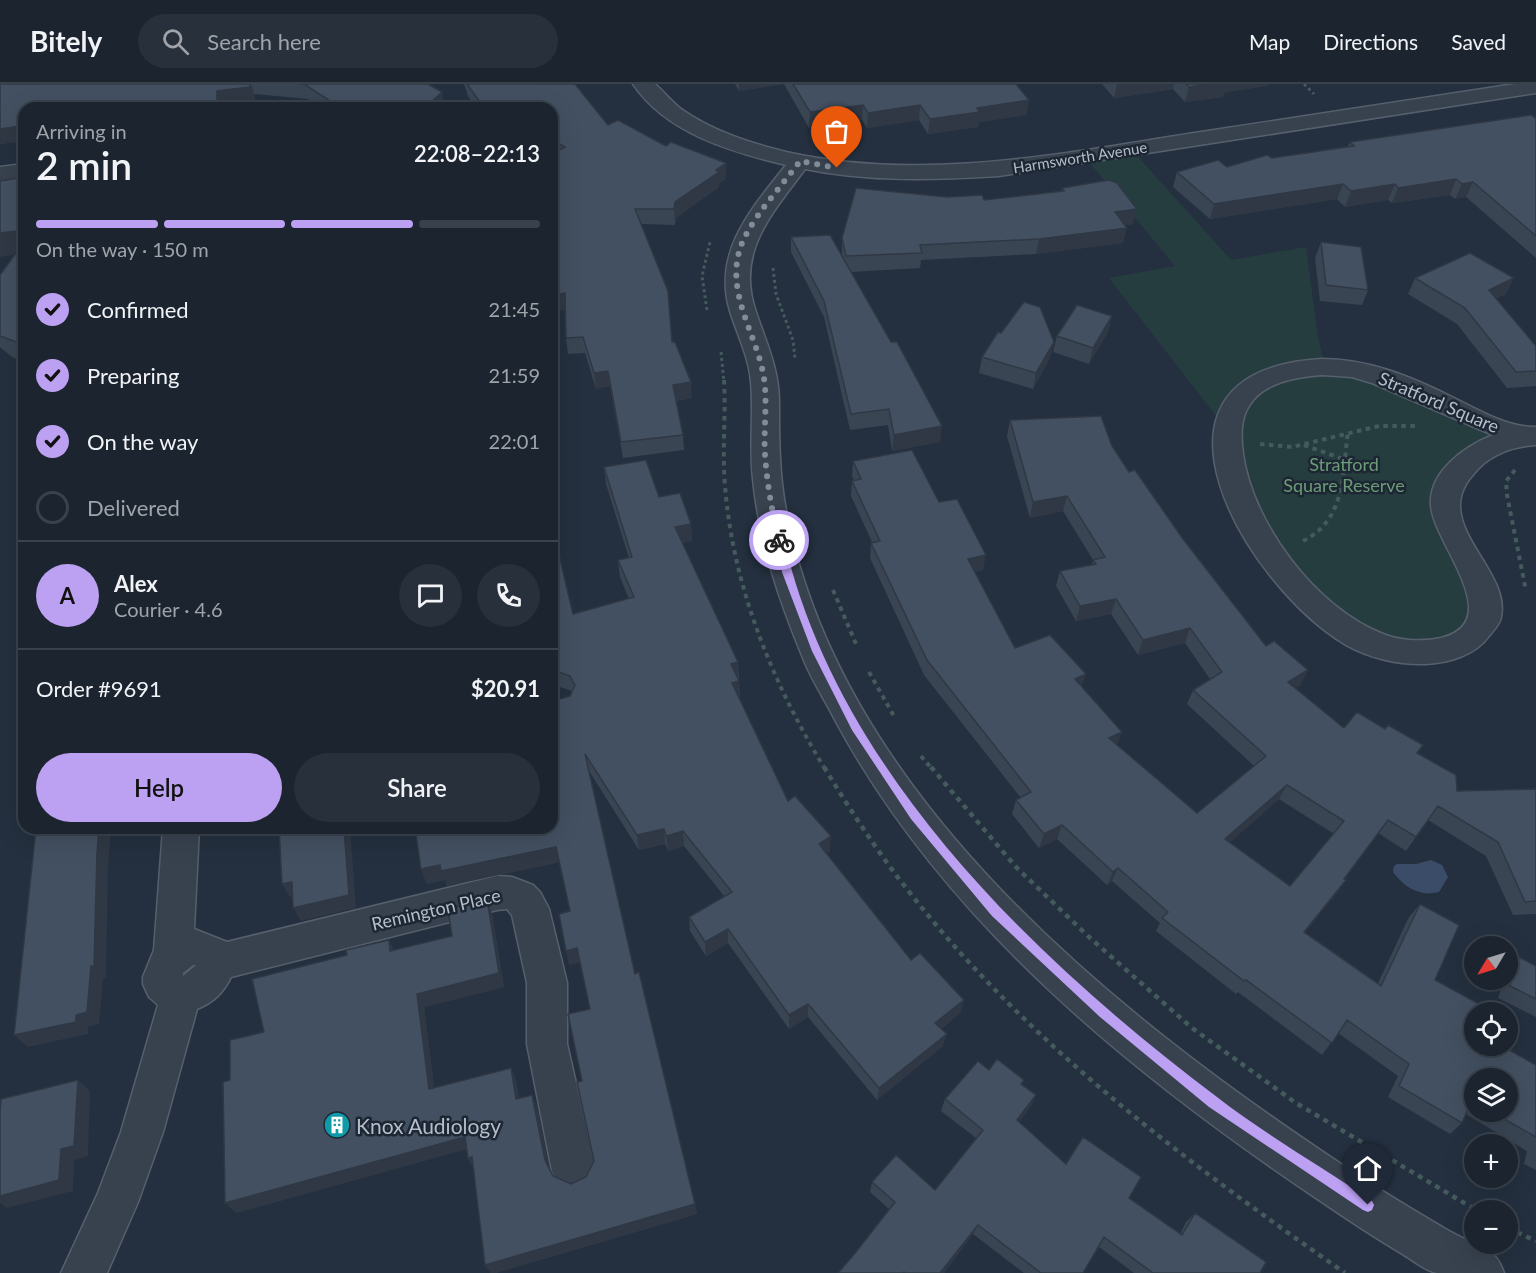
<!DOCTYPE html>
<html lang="en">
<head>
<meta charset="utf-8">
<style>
  :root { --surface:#1b242f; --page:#28303b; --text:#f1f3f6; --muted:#a0a4aa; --line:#39414b; --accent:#bca0f2 }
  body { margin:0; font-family:Lato,sans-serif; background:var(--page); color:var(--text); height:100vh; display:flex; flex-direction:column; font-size:22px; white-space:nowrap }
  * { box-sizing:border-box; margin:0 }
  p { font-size:20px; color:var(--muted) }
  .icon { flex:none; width:33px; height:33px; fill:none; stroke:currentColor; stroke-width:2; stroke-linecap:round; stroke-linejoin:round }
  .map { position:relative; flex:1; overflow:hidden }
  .details { position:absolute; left:18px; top:18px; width:540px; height:732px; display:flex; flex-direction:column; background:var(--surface); border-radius:18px; box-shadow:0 6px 24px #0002,0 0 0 2px var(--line) }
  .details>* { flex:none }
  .needle { width:39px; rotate:232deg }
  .tools { position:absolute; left:1464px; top:852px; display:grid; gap:12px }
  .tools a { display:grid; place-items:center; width:54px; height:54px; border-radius:50%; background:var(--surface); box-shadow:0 6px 24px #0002,0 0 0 2px var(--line); font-size:30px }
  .pin { position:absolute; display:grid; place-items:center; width:51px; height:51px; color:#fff; margin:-62px -26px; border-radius:50% 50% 50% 0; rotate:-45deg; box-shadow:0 0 6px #0007 }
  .pin .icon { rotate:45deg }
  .courier { position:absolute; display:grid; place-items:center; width:60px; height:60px; margin:-30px; border:4px solid #bca0f2; border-radius:50%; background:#fff; color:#222; box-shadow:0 2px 8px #0007 }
  .head em { font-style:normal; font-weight:600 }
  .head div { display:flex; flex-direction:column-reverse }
  .head { display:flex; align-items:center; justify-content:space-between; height:102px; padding:0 18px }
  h1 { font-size:39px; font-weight:600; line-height:45px }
  .bar { display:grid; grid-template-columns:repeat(4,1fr); gap:9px 6px; align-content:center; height:72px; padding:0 18px }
  .bar i { height:8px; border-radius:4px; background:var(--line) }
  .bar .on { background:var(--accent) }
  .bar p { grid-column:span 4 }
  .line { display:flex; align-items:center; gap:15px; padding:0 18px; border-top:2px solid var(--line) }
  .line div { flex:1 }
  .round { display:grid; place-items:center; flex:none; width:63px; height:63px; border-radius:32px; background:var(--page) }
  ol { padding:0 18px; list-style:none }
  li { display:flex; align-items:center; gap:18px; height:66px }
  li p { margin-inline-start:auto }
  li .icon { padding:6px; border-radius:50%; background:var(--accent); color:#111; stroke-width:4 }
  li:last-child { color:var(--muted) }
  li i { width:33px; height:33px; border:3px solid var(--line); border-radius:50% }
  .cta { display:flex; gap:12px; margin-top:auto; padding:12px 18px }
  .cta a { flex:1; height:69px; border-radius:36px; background:var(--accent); color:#111; font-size:24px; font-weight:600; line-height:69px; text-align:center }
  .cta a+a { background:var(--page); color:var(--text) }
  header { display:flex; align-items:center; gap:36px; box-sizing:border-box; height:84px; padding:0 30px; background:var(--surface); border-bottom:2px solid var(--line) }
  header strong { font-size:28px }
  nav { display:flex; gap:33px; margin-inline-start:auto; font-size:21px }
  .search { width:420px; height:54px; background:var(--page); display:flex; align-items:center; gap:15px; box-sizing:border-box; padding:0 21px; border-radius:33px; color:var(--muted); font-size:22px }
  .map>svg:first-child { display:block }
  .green { fill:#263d40 }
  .water { fill:#3a4c68 }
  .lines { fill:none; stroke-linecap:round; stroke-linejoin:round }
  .minor-casing { stroke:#56606d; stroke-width:3 }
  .path-far2 { stroke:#445a5d; stroke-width:3; stroke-dasharray:3 3; stroke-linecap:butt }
  .path-far1 { stroke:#445a5d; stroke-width:4; stroke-dasharray:4.5 4.5; stroke-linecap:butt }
  .path { stroke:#445a5d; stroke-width:4.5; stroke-dasharray:5 5; stroke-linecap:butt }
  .minor { fill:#38424f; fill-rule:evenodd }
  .wall { fill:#3a4553; fill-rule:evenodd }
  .shaded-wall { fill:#2f3844 }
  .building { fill:#435061; stroke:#2f3844; stroke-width:1.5; fill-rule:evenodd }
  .route { fill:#bca0f2 }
  .done { stroke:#828c99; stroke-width:6; stroke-dasharray:0 10.8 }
  .labels { text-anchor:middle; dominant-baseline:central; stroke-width:5; stroke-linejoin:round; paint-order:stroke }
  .far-street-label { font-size:15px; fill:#b5bdca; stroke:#1d2734 }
  .street-label { font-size:18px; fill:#b5bdca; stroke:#1d2734 }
  .park-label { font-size:18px; fill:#6c9b77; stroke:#1d2734 }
  .near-poi-label { font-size:21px; fill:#b5bdca; stroke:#1d2734; text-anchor:start }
</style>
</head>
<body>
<header>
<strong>Bitely</strong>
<div class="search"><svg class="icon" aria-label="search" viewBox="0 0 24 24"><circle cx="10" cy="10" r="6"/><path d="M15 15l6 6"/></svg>Search here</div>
<nav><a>Map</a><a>Directions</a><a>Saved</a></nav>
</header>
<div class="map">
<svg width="1536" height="1189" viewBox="0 0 1536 1189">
  <rect width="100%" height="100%" fill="#24303f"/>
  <!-- green -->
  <path class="green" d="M1131,65l100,111 75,-13 12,90 7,30h6l191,69 -67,36 23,160 -81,18 -110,-76 -60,-144 -118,-152 66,-12 -91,-110z"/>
  <!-- water -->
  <path class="water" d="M1431,776l11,5 6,12 -9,15c-19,5 -34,-4 -46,-20l1,-6 3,-2h19z"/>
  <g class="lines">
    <defs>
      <path id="minor" d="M633,0h22c9,8 17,18 26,25 31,22 69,34 105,43 139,31 277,1 415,-20 104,-16 209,-32 314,-48h21v9l-537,83c-64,4 -130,6 -194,-7 -33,45 -70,83 -49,143 10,30 23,57 23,90 0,36 0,72 7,108 54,286 329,504 558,656 34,23 69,44 105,65 14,8 31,14 44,24 6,4 8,11 11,18 -18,0 -51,0 -67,0 -11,-2 -23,-12 -33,-18 -30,-18 -59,-37 -88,-57 -187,-126 -374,-278 -482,-480 -10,-20 -23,-39 -31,-60 -24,-58 -44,-117 -50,-179 -4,-32 1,-65 -2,-97 -2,-25 -14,-48 -21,-71 -18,-59 22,-103 56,-146 -55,-13 -120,-32 -153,-81z
        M24,80v14l-24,3v-14z
        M1322,275c46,0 87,17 128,37 25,12 57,32 86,31v18c-20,1 -43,8 -58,24 -9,10 -17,19 -18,35 -1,39 49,74 41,113 -1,7 -8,14 -12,19 -13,19 -41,27 -64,28 -26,1 -56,-6 -79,-19 -101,-60 -228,-275 -24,-286zM1322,291l30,2 20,6 121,52c-28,11 -65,37 -62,71 3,38 77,115 10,132 -18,4 -41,3 -58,-4 -67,-26 -130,-110 -140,-180 -2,-16 -3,-34 6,-48 14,-24 48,-29 73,-31z
        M163,744h36l-5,101 33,13 270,-66 15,1 21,8 7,7 9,17 18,74v61l29,127 -7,15 -15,7 -15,-7 -7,-15 -25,-127v-61l-15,-68 -5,-6 -10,1 -266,67c-8,16 -17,25 -34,32l-34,123 -25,70 -31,71h-46l37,-80 23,-61 37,-127 -9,-8 -6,-13v-7l11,-27zM193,881h3l-13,11v-3z"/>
    </defs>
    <!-- minor casing -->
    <use href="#minor" class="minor-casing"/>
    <!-- path-far2 -->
    <path class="path-far2" d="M1304,0l10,10
      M773,184l3,26 17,46 2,19
      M707,226l-5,-34 8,-34
      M721,268l3,30"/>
    <!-- path-far1 -->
    <path class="path-far1" d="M724,296c2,35 -2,70 1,106 8,101 47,196 100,283
      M1260,360l32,3 87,-21h39
      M1304,361l39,14
      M1515,386l-9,11 1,14 19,96
      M1303,457c43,-21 39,-67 45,-109
      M833,506l23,54
      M869,588l26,46
      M921,672l11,13"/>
    <!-- path -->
    <path class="path" d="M824,683c28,46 57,90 90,131 119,150 275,266 431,375
      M931,683l85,100 73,70 103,91 104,75 180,107
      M1508,1144l28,13"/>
    <!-- minor -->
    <use href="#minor" class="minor"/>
  </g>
  <!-- wall -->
  <path class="wall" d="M0,0h428l17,22 -2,2h-121l-14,-9 -54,-5 1,7 -33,5v2h-198v33l-24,3z
    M464,0h111l33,41 58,21 60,17v16l-7,4v4l-43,31 -1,7 -34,-1 31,118 20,56 -16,3 7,34 1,15 -61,8 -13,-72 -14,3 -11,-36 -17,1 -2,-16 -1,-29 -13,3v-204h-76l-8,-12z
    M735,0h281l11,31 -48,7 -1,5 -50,7 -9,-14 -52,8 -5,-8 -53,8 -25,-44 -45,7z
    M1102,0h166l-1,2 -42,6 -2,5 -38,5 -12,-13 -59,9z
    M1536,34v140l-70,-61 -11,2 -5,-4 -58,8 -4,-3 -43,7 -8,-8 -127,20 -37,-32 4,-15 50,-5 121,-21 2,-4z
    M24,93v185l-12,-5 -12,-10v-72l15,-21z
    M1062,104l71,36 -8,1 -2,18 -87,11 -115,6 -1,8 -69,4 89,170 -48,9 -4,-26 -38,5 -26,-113 -33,-65v-15l51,18v-17l142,-38 77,-9z
    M1321,158l47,48 -6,15 -42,-4 -5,-43z
    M1415,194l91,16 -10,4 40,48v40l-29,2 -50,-64 -49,-30z
    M1112,232l-4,16 -19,32 -36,-12 4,-16z
    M1054,258l-4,16 -17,31 -54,-16 3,-16z
    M1010,336l102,26 17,26 54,67 83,107 42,24 -8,15 -5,3 49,40 41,1 38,16 -6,8 40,38 79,-2v125l-23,1 -27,-59 -58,-36 -22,31 -28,-18 -33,46 1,1 -9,13 -32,39 73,51 31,-66 11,-13 15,76 39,66 62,19v105l-12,-6 3,-13 -61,-37 -4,9 -12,11 -62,-37 10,-21 -60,-43 -16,22 -84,-63 -2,2 -80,-63 4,-8 -48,-42 -5,4 -50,-46 -18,9 -27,-34 4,-14 5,-2 -97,-123 -54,-117 1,-15 1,-1 -21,-46 1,-15h2l-2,-5 1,-15 86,41 44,68 -8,2 40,76 67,39 35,59 80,67 57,-47 -67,-62 6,-14 17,-11 -25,-36 -47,12 -27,-41 -35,7 -20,-35 4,-15 32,-6 1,-5 -30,-49 -33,7 -23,-82zM1279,715l55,35 -44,52 -61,-43zM1474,994l34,34h-34z
    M604,383l55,30 32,27 1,17 -10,2 56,119 2,35h-2l50,104 42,50 -4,2 85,107 53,40 -4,13 -19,16 2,17 -66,54 -69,-83 -19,12 -61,-86 -22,13 -16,-25 -1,-14 35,-21 -40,-50 -16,5 -3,-7 -26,6 -50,-79 46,203 62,240 -202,59h-4l-6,-8 -12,-97 -5,-10 -2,-9 -230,64 -6,-133 34,-48 130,-82 58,-14 40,-22 12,73 -80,20 10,81 77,-20 5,13 3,17 13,-3 5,12 12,62 4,7 18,8 15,-7 8,-16 -12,-80 8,-72 -10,-47 -11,3 1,-54 -10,-49 -113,24 -2,-6 -18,4 -6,-15 149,-173 2,-5 -12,-4 -8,2v-142l21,67 56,-15 -9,-22 -2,-17 11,-2 -23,-74z
    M1519,873l17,9v51l-38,-19 6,-18h4v-11z
    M989,986l33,14 14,11 -5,11 -12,16 47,42 63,34 51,36 6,-12 9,-9 65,60h-126l-35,-26 -16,26h-59l-51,-39 -29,39h-106l18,-21 33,-43 -19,-17 2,-10 63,8 41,-52 -35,-27 4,-12z"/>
  <!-- shaded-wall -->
  <path class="shaded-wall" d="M251,0l3,10 1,7 -33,5v2h-41l36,-17z
    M739,0h45l-45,7z
    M1117,0h57l-1,5 -59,9z
    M1211,0h57l-1,2 -42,6 -2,5 -38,5 4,-15z
    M442,8l3,14 -2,2h-18z
    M1029,16l-2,15 -48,7 -1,5 -50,7 2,-15 47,-11z
    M863,21l-1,15 -53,8 1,-16z
    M920,21l-1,15 -52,8 1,-15z
    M22,36l2,5v16l-24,3v-15z
    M726,79v16l-7,4v4l-43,31 -1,7 -1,-16 1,-7z
    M1456,95l-6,16 -58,8 6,-15z
    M1473,98l-7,15 -11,2 7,-15z
    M1343,100l-6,15 -127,20 4,-15z
    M1395,100l-7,16 -43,7 6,-16z
    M1137,125l-4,15 -21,3 3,-15z
    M1127,144l-4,15 -87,11 3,-15z
    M24,146v23l-24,4v-24z
    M1514,194l-8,16 -25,12 8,-16z
    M565,209l2,16 -15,3v-17z
    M1112,232l-4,16 -19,32 4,-16z
    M1054,258l-4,16 -17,31 3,-16z
    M608,287l2,15 -14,3 -2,-16z
    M691,298l1,16 -18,3 -1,-16z
    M942,342l-2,16 -48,9 2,-16z
    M1067,412l-4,15 -33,7 3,-16z
    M691,440l1,17 -16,3 -1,-17z
    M986,471l-3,15 -17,4 2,-15z
    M1116,515l-5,15 -35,7 4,-15z
    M1190,544l-5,15 -47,12 5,-15z
    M738,578v17l-7,-15z
    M1308,586l-8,15 -19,12 7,-15z
    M556,587l4,16 -8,2v-17z
    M1086,590l-5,14 -6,-9z
    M739,597l1,16 -8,2v-16z
    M1122,648l-5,14 -8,-8z
    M1287,701l-8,14 -61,54 7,-14z
    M1062,741l-5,14 -18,9 5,-14z
    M99,744h12l-3,39 -2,111 -3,1 -4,45 -11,3v7l-60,13 -14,-12z
    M344,744h6l6,80 -55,13 -8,-13z
    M664,745l1,15 -26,6 -2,-15z
    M683,747l1,15 -16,5 -2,-15z
    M831,752l-1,15 -12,8 1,-15z
    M556,763l4,15 -113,24 -2,-6 -18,4 -6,-15 19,-4z
    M1118,784l-6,13 -5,4 6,-13z
    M1346,796l-9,13 -42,51 9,-12z
    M292,798l8,14 -10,1 -8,-13z
    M487,815l5,15 12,73 -80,20 12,95 -7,-13 -12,-95z
    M728,845v14l-22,13 -1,-14z
    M389,856l7,14 -6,-3z
    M577,864l4,14 -12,3 -3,-14z
    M964,916l-4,13 -29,23 4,-13z
    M808,920v13l-19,12v-14z
    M947,950l-4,12 -66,54 2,-12z
    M511,984l5,13 5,30 -5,-12z
    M78,996l12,11 -2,65 -14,4 -1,31 -66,17 -7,-5v-7l61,-47z
    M532,1011l5,12 13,64 -5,-11z
    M1036,1011l-5,11 -19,25 5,-11z
    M465,1053l6,11 -235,65 -11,-10z
    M472,1073l2,13 -6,-12z
    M695,1120l2,10 -202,59h-4l-6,-8z
    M978,1141l-5,9 -29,39h-4z"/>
  <!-- building -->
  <path class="building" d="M0,0h250v3l-33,4v12l-36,5h-157v12h-2l-1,6 -21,3z
    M299,0h129l14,8 -17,16h-84l-37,-24z
    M467,0h108l33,41 10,-5 48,26 5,-4 55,21 -10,7 3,2 -44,30 -1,7h-39l33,82 4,51h3l16,40 -18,3 10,50 -62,7 -13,-71 -14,2 -11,-36 -17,1 -1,-45 -13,2v-139l1,-3 12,-6 -13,-7v-32h-68z
    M793,0h223l13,16 -52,8 3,4 -50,7 -10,-14 -52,8 -5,-8 -53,7z
    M1186,0h25l-22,3z
    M1531,31l5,3v118l-63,-54 -11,2 -6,-5 -58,9 -3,-4 -44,7 -8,-7 -129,20 -37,-32 41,-12 9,7 40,-12 5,3 82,-12 -4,-4z
    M24,93v53l-24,3v-52z
    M1109,96l8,3 20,26 -22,3 12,16 -88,11 -119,6 2,8 -76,3 -4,-18 14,-50 91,9 35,-2 2,5 80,-9 -2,-3z
    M830,151l61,107h6l45,84 -48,9 -5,-26 -38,5 -27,-113 -33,-64z
    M24,158v102l-5,-1 -19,-7v-61z
    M1321,158l40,5 7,43 -42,-5z
    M1470,169l44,25 -25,12 47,56v25l-20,1 -51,-64 -50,-30z
    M1024,218l16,5 14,35 -18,31 -54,-16 16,-25 3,1z
    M1077,221l35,11 -19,32 -36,-12z
    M1101,332l11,30 17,26 6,-2 48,69 83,107 8,-5 34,29 -20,12 56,46 13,-16 28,17 3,-4 35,20 -6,8 39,22 1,16 79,-2v112l-11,1 -27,-60 -60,-36 -22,31 -28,-17 -44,59 2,1 -42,52 77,54 39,-82 39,21 -24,55 59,32h-20v34h28l34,19v72l-44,-25h16v-34h-34v23l-2,-1 -10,23 -63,-37 10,-22 -62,-44 -15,23 -86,-63 -2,1 -82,-63 6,-6 -50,-44 -5,4 -51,-47 -18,9 -28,-34 15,-8 -104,-132 -56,-117 9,-2 -28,-60 9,-2 -8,-18 59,-11 27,52 18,-3 29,56 -18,4 47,89 35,-13 36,39 -11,5 47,53 -13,6 88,75 69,-57 -73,-66 29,-18 -32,-44 -47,12 -27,-41 -36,7 -20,-35 36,-7 -3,-4 12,-3 -38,-61 -34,6 -23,-82zM1287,701l57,36 -54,65 -65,-47z
    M24,345v43l-6,-25z
    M646,376l13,37 21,-4 11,31 -16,3 63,135 -7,2 8,17 -7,2 56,118 7,-5 36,40 -12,8 92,116 9,-7 44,47 -29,23 12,11 -68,54 -71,-84 -19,11 -61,-86 -23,13 -16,-25 43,-25 -49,-61 -17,5 -2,-7 -27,6 -52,-81 50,220 4,-2 56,232 -210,61 -13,-108 -4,1 -3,-21 -240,66 -2,-121 7,-2v-40l34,-8 -12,-53 95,-24 -1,-5 43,-10 1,11 62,-15 -4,-27 39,-10 12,74 -82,21 12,95 82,-21 5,31 16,-4 13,65 8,16 18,8 15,-7 8,-16 -17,-79 5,-1 -14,-67 22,-5 -13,-61 -11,3 -7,-37 11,-3 -14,-64 -115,24 -1,-6 -19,4 -6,-41h137v-127l18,-5 5,-11 -5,-9 -14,-5 -4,1v-125l5,-1 16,68 61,-17 -16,-37 14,-3 -28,-90z
    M36,744h63l-2,25 -3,113h-3l-4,46 -11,3v7l-62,13z
    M279,744h65l5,67 -56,13 -1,-26 -10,2z
    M1519,873l17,9v33l-26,-13z
    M997,975l27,21 -3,4 15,11 -19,25 49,44 17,-27 58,40 -12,21 53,37 13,-22 71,49 -6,11h-107l-49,-36 -21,36h-42l-63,-48 -38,48h-35l-1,-1 -1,1h-65l18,-21 39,-50 -23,-20 24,-27 39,35 48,-60 -38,-31 33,-38 11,9z
    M78,996l-4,66 -13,3 -2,31 -59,16v-84l1,-13z"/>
  <!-- route -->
  <path class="route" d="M779,453l5,3c53,231 250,419 433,557 49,38 104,69 155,104l2,4 -2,5 -4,2 -5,-2 -154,-103 -109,-90 -108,-101 -81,-97 -59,-89 -40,-79 -30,-79 -7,-32z"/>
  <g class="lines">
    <!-- done -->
    <path class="done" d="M779,456c-7,-28 -12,-57 -14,-85 -2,-29 4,-59 -3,-87 -9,-38 -34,-75 -23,-116 7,-28 43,-66 61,-91l37,7"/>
  </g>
  <!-- icons -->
  <defs>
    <symbol id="building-disc" viewBox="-11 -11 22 22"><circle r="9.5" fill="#0f9aa8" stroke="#1d2734"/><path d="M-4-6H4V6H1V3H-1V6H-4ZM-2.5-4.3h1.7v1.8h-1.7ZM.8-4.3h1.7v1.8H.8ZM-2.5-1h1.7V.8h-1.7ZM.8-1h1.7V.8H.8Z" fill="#fff"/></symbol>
  </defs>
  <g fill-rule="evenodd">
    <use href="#building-disc" x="322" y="1026" width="30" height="30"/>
  </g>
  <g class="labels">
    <!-- far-street labels -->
    <g class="far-street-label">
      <text transform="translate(1080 73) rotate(-9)">Harmsworth Avenue</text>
    </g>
    <!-- street labels -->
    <g class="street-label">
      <text transform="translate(1439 318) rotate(23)">Stratford Square</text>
      <text transform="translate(436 825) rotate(-13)">Remington Place</text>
    </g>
    <!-- park labels -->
    <g class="park-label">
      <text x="1344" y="380">Stratford<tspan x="1344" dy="21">Square Reserve</tspan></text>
    </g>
    <!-- near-poi labels -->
    <g class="near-poi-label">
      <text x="356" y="1041">Knox Audiology</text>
    </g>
  </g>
</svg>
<div class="tools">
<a><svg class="needle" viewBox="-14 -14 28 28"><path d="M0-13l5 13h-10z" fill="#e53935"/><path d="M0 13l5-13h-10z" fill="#a0a4aa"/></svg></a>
<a><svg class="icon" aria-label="locate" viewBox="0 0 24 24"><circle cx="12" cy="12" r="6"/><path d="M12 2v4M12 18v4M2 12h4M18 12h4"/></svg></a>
<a><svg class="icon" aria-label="layers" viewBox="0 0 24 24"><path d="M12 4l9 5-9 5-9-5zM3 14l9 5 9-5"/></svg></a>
<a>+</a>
<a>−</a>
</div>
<div class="pin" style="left:837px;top:84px;background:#ea580c"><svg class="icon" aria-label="bag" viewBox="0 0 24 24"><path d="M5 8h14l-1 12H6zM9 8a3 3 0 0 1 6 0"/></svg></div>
<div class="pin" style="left:1368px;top:1121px;background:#1f2937"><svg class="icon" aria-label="home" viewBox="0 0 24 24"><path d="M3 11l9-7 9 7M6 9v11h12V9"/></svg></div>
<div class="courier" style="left:779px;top:456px"><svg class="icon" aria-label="bike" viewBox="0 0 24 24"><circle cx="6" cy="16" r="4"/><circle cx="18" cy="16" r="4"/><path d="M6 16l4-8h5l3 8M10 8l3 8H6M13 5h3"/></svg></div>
<section class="details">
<div class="head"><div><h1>2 min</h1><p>Arriving in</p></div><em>22:08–22:13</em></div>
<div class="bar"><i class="on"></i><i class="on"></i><i class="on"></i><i></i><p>On the way · 150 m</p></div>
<ol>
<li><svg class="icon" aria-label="check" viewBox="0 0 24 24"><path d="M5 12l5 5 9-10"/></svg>Confirmed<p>21:45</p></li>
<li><svg class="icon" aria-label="check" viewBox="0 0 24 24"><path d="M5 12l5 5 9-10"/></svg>Preparing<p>21:59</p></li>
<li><svg class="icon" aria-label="check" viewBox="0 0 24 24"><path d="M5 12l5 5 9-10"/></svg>On the way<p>22:01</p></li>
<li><i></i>Delivered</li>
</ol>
<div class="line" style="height:108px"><b class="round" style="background:var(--accent);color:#111">A</b><div><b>Alex</b><p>Courier · 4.6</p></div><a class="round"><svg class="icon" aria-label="chat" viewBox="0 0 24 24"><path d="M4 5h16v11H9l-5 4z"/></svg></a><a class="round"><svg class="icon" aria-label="phone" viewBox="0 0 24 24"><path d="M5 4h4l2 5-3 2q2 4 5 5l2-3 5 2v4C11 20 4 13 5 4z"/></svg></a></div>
<div class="line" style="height:78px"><div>Order #9691</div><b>$20.91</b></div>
<div class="cta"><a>Help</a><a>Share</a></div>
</section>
</div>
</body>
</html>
